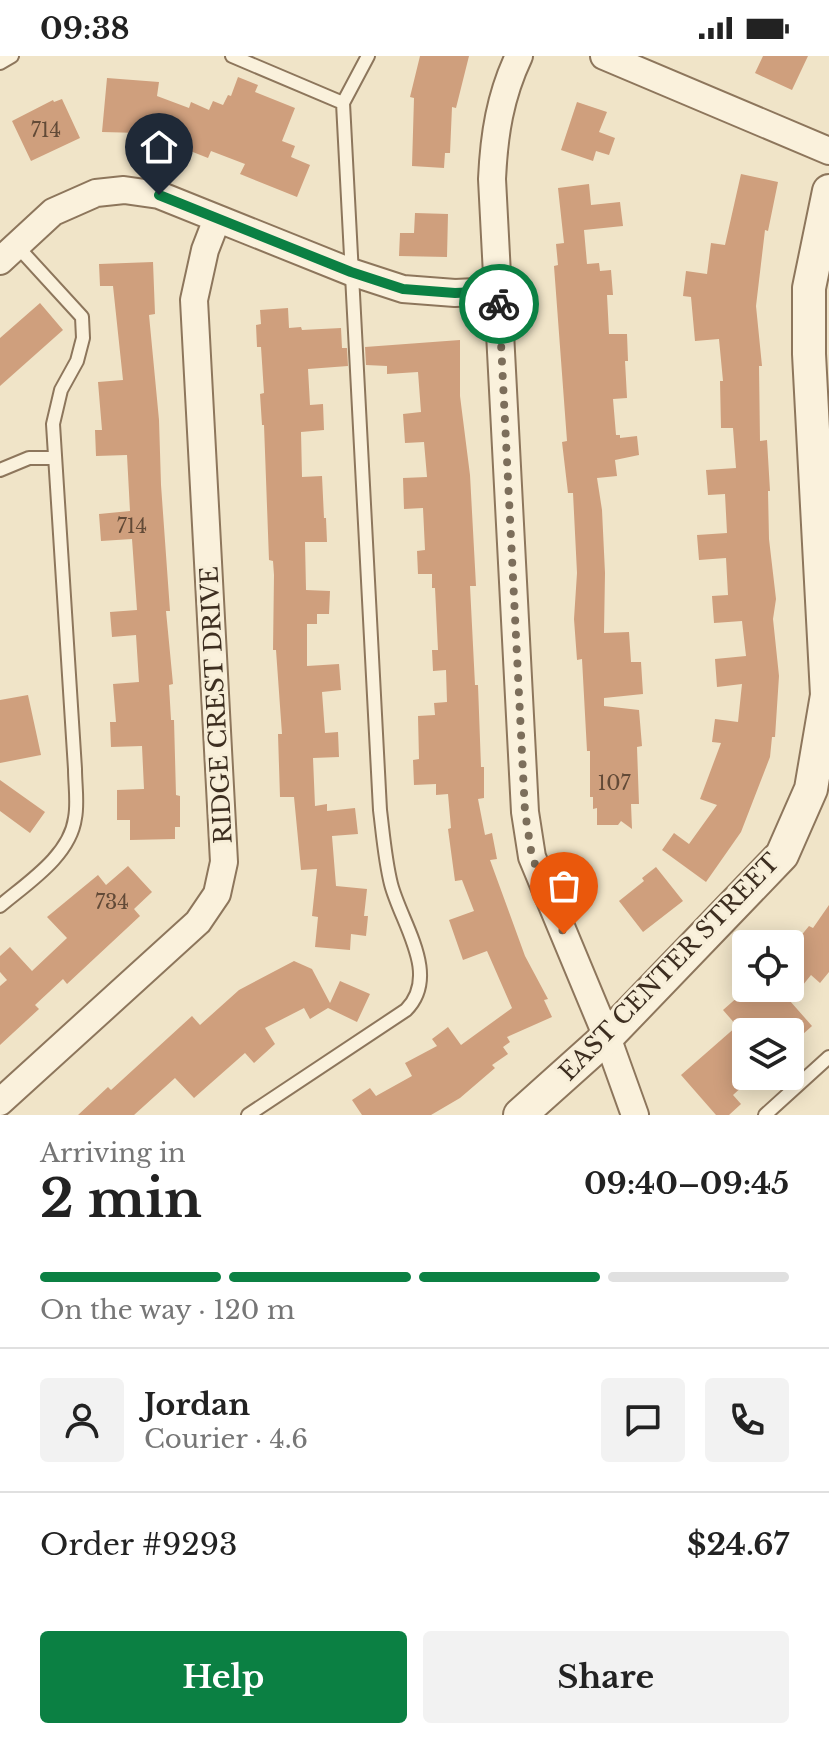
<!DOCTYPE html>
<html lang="en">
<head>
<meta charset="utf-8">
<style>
  :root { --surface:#fff; --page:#f2f2f2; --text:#222; --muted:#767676; --line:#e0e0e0; --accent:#0b8043 }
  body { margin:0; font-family:"Libre Baskerville",serif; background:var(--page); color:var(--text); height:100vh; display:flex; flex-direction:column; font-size:30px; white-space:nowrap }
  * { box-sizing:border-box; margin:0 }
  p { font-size:26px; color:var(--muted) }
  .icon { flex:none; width:44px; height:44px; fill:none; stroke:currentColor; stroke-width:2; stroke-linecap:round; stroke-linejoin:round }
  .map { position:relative; height:1059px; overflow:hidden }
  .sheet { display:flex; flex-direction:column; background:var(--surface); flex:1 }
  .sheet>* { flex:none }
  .controls { position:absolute; left:732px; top:874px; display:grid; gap:16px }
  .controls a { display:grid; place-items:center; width:72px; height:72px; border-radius:8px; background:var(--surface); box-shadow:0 4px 20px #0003; font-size:40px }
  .pin { position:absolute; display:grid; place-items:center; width:68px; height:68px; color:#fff; margin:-82px -34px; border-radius:50% 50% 50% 0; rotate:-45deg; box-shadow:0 0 8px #0007 }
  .pin .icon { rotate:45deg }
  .courier { position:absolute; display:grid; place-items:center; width:80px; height:80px; margin:-40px; border:6px solid #0b8043; border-radius:50%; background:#fff; color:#222; box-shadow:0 2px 10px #0007 }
  .summary em { font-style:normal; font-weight:700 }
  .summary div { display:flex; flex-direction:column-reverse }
  .summary { display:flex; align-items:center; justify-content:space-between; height:136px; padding:0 40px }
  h1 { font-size:52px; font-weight:700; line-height:60px }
  .bar { display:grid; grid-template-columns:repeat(4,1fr); gap:12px 8px; align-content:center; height:96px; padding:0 40px }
  .bar i { height:10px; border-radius:6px; background:var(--line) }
  .bar .active { background:var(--accent) }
  .bar p { grid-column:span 4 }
  .line { display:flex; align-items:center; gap:20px; padding:0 40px; border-top:2px solid var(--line) }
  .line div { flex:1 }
  .round { display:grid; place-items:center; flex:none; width:84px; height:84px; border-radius:8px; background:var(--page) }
  .cta { display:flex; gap:16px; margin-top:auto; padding:16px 40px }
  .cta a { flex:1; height:92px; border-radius:8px; background:var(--accent); color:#fff; font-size:32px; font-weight:700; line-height:92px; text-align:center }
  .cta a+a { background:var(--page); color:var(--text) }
  .status { display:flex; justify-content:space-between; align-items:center; height:56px; padding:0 40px; background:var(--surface); direction:ltr }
  .status svg { height:22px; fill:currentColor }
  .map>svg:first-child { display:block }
  .building { fill:#cf9f7d }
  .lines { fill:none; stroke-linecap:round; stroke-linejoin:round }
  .service-casing { stroke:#8d765c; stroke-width:16 }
  .minor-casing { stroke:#8d765c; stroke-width:30 }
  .tertiary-casing { stroke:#8d765c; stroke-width:36 }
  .service { stroke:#faf1dc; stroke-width:12 }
  .minor { stroke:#faf1dc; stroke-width:26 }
  .tertiary { stroke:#faf1dc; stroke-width:32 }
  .done { stroke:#7c6e5b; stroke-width:8; stroke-dasharray:0 14.4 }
  .route { stroke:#0b8043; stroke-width:10 }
  .labels { text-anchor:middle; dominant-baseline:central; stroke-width:6; stroke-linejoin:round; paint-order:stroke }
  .number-label { font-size:20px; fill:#624a37 }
  .street-label { font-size:24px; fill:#3d2e20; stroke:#f7eed8 }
</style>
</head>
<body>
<div class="status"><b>09:38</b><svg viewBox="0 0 49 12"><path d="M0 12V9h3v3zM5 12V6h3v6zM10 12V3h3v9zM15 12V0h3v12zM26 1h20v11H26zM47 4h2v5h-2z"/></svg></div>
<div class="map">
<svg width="829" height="1059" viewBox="0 0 829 1059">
  <rect width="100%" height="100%" fill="#f0e4c8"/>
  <!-- building -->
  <path class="building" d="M420,0h49l-13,52 -4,-1 -2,46h-5l-1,15 -32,-2 2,-68 -4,-1z
    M763,0h45l-16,34 -37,-17z
    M238,21l20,8 -3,7 40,16 -13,33 13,5 -4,11 19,8 -13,32 -57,-23 5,-10 -34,-13 -3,7 -33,-13 4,-11 -77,-2 5,-54 52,4 -2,14 32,12 2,-6 18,8 4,-9 10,4 5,-10 3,1z
    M62,43l18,39 -49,23 -19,-40 41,-21 1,2z
    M577,46l30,10 -8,20 16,6 -6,17 -13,-4 -3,10 -32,-11z
    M741,118l37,8 -10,49 -3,-1 -9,76 6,60h-3l1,75 7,-1 3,51h-2l1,48 7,60 -3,20 6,57 -4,61h-3l-2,20 -29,75 -35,50 -44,-32 12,-17 15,11 28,-39 -17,-6 21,-56 -9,-1 3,-23 23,3 4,-38 -25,3 -2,-28 31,-3 -4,-35 -28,2 -2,-27 16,-1 -2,-37 -27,2 -2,-25 30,-2 -2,-39 -17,1 -2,-25 30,-2 -3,-40h-12l-1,-47h3l-4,-42 -24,2 -4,-44 -8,-1 3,-25 21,3 4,-31 14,2z
    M589,128l2,21 29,-3 3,24 -39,4 3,34 12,-1 1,8 11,-1 2,25h-6l2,39h18l1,27h-3l2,37 -14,1 3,36h4v3l17,-2 2,19 -24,5 2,16 -20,2 5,32 3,63 -1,60 25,-1 2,30h10l2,32 -39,4v8l35,4 3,36 -5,1 2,57h-8l1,25 -11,-8 -3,4h-21v-17l-4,1v-12h-3v-46h-3l-5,-92 -5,1 -3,-41 3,-46 -4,-80h-5l-6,-51 5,-1 -13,-175 4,-1 -2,-21 8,-1 -6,-55z
    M415,157l33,1 -1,43 -48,-1 1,-23h14z
    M153,206l2,52 -6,1 10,105 2,65 9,126h-4l7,73 -4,1 2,35h3l2,75 4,1v31h-5v12l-45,1v-20h-13v-30l27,-1 -2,-43 -31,1 -1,-25h6l-3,-38 26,-2 -3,-47 -24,2 -2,-25 27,-2 -5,-71 -31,2 -2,-27 31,-3 -3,-56 -31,1 -1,-26h7l-4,-48 25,-2 -10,-94h-13l-1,-22z
    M40,247l23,27 -63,56v-48z
    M288,252l1,20 12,-1 1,3 39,-2 1,20h5l1,18 -40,3 2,36 13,-1 1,26 -23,2 1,45 20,-1 2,42h2l1,24h-22l1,48 24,1 -1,23h-12v10h-10v42l32,-2 2,26 -19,2 3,41 13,-1 1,25 -26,1 2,48 12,-2v7l28,-3 3,26 -26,2 4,50 31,3 -3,27h4l-2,20 -15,-2 -1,16 -35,-3 3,-30 -6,-1 5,-47 -16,1 -7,-73h-14l-2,-63h4l-6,-84h-3l1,-75 -1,-14 -4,-1 -5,-135h-2l-2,-31 4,-1 -3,-46h-4l-1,-22 5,-1 -1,-14z
    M460,284v56l10,79 6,111h-6l5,99h3l3,82h3v31l-6,1 7,36 7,-2 5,26 -7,1 35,96 23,43 -4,1 8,17 -45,20 3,5 -7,5 5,7 -16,11 3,3 -35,30 -29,17h-69l-10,-15 18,-12 6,8 36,-20 -7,-13 32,-17 -5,-7 16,-12 13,18 51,-37 -25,-57 -24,9 -14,-40 25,-9 -12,-31 -7,1 -7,-52 3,-1 -3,-34 -12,1v-11l-22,1 -1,-25 6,-1 -1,-43 17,-1 -1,-12 13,-1 -1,-32 -13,1 -1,-21h6l-3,-62h-3v-14h-14l-1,-23 8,-1 -2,-42 -19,1 -1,-31 24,-1 -3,-35 -19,1 -2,-29 18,-2 -3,-40 -31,2v-8l-21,-1 -1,-18z
    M28,639l13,60 -41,8v-63z
    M0,724l45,32 -15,21 -30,-22z
    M128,810l24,26 -18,17 6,7 -73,68 -4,-5 -28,26 4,4 -39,36v-59l7,-6 -7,-8v-16l10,-9 22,24 35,-33 -20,-21 51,-42 8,10z
    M656,811l27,34 -40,31 -24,-31 25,-20 -2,-3z
    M829,849v67l-9,11 -9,-8 -21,26 22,25 -20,18 -2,-12h-8l-7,-8 -9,8h-20v30l-13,11 11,12 -11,10 8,9 -12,11h-13l-35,-40 56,-49 -14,-16 25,-22h42v-39l19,-23 4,2z
    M294,905l18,8 18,34 10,-22 30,13 -13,28 -29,-14 -18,11 -6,-11 -39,20 10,16 -21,19 -9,-10 -51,45 -19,-20 -41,37h-56l30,-28 3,3 81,-74 8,9 39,-35z"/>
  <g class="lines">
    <defs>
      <path id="service" d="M232,0l111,47 25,-47
        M0,7l12,-7
        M0,414l29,-12h26
        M0,850c27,-23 70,-50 75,-88 3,-15 0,-33 0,-49l-22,-345 8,-34 16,-29 6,-23 -1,-21 -65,-71
        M248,1059l158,-105c35,-35 -5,-87 -15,-126 -6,-24 -8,-50 -11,-74l-37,-707
        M765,1059l64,-58"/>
      <path id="minor" d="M519,0c-19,40 -25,79 -27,123l33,633 7,45 75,180 28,78
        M604,0l225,95
        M0,205l53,-49 43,-19 28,-3 35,5 192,77 52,17 52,4 43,-2
        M0,1046l198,-180 19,-28 7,-32 -30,-562 11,-50 12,-31"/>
      <path id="tertiary" d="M520,1059l87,-78 175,-182 29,-66 16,-94 -18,-341v-66l20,-97"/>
    </defs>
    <!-- service casing -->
    <use href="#service" class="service-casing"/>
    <!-- minor casing -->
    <use href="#minor" class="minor-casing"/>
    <!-- tertiary casing -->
    <use href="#tertiary" class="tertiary-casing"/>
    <!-- service -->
    <use href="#service" class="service"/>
    <!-- minor -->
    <use href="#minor" class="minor"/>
    <!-- tertiary -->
    <use href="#tertiary" class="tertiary"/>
  </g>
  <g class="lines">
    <!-- done -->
    <path class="done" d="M499,248l26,508 7,45 32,77"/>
    <!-- route -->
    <path class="route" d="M159,139l192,77 52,17 52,4 43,-2 1,13"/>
  </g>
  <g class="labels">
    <!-- number labels -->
    <g class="number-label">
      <text x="46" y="74">714</text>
      <text x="132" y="470">714</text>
      <text x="614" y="727">107</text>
      <text x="112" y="846">734</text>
    </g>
    <!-- street labels -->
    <g class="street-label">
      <text transform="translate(216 649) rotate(-93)">RIDGE CREST DRIVE</text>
      <text transform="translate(669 911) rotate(-46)">EAST CENTER STREET</text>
    </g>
  </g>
</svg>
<div class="controls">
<a><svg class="icon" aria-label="locate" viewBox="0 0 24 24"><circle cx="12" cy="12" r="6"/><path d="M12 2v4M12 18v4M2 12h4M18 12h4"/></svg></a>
<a><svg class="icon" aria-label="layers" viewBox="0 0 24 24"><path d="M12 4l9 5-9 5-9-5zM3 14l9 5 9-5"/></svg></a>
</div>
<div class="pin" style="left:564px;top:878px;background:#ea580c"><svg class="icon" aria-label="bag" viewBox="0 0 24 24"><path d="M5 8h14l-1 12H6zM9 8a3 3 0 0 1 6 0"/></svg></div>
<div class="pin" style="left:159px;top:139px;background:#1f2937"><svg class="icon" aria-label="home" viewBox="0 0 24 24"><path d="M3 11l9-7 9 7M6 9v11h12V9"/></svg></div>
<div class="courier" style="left:499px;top:248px"><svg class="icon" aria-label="bike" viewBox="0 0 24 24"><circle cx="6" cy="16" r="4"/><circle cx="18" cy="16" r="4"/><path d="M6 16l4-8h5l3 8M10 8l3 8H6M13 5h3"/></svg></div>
</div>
<section class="sheet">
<div class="summary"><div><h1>2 min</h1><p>Arriving in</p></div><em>09:40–09:45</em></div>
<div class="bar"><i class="active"></i><i class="active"></i><i class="active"></i><i></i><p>On the way · 120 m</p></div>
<div class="line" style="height:144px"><a class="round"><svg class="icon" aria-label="person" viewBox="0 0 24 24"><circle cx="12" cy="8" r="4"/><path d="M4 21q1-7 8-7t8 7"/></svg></a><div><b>Jordan</b><p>Courier · 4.6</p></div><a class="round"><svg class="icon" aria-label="chat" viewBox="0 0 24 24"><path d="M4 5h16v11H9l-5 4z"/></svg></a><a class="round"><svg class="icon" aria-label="phone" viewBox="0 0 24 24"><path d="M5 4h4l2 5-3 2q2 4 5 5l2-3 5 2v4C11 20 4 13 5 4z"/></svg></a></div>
<div class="line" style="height:104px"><div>Order #9293</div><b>$24.67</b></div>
<div class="cta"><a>Help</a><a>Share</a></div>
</section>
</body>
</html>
